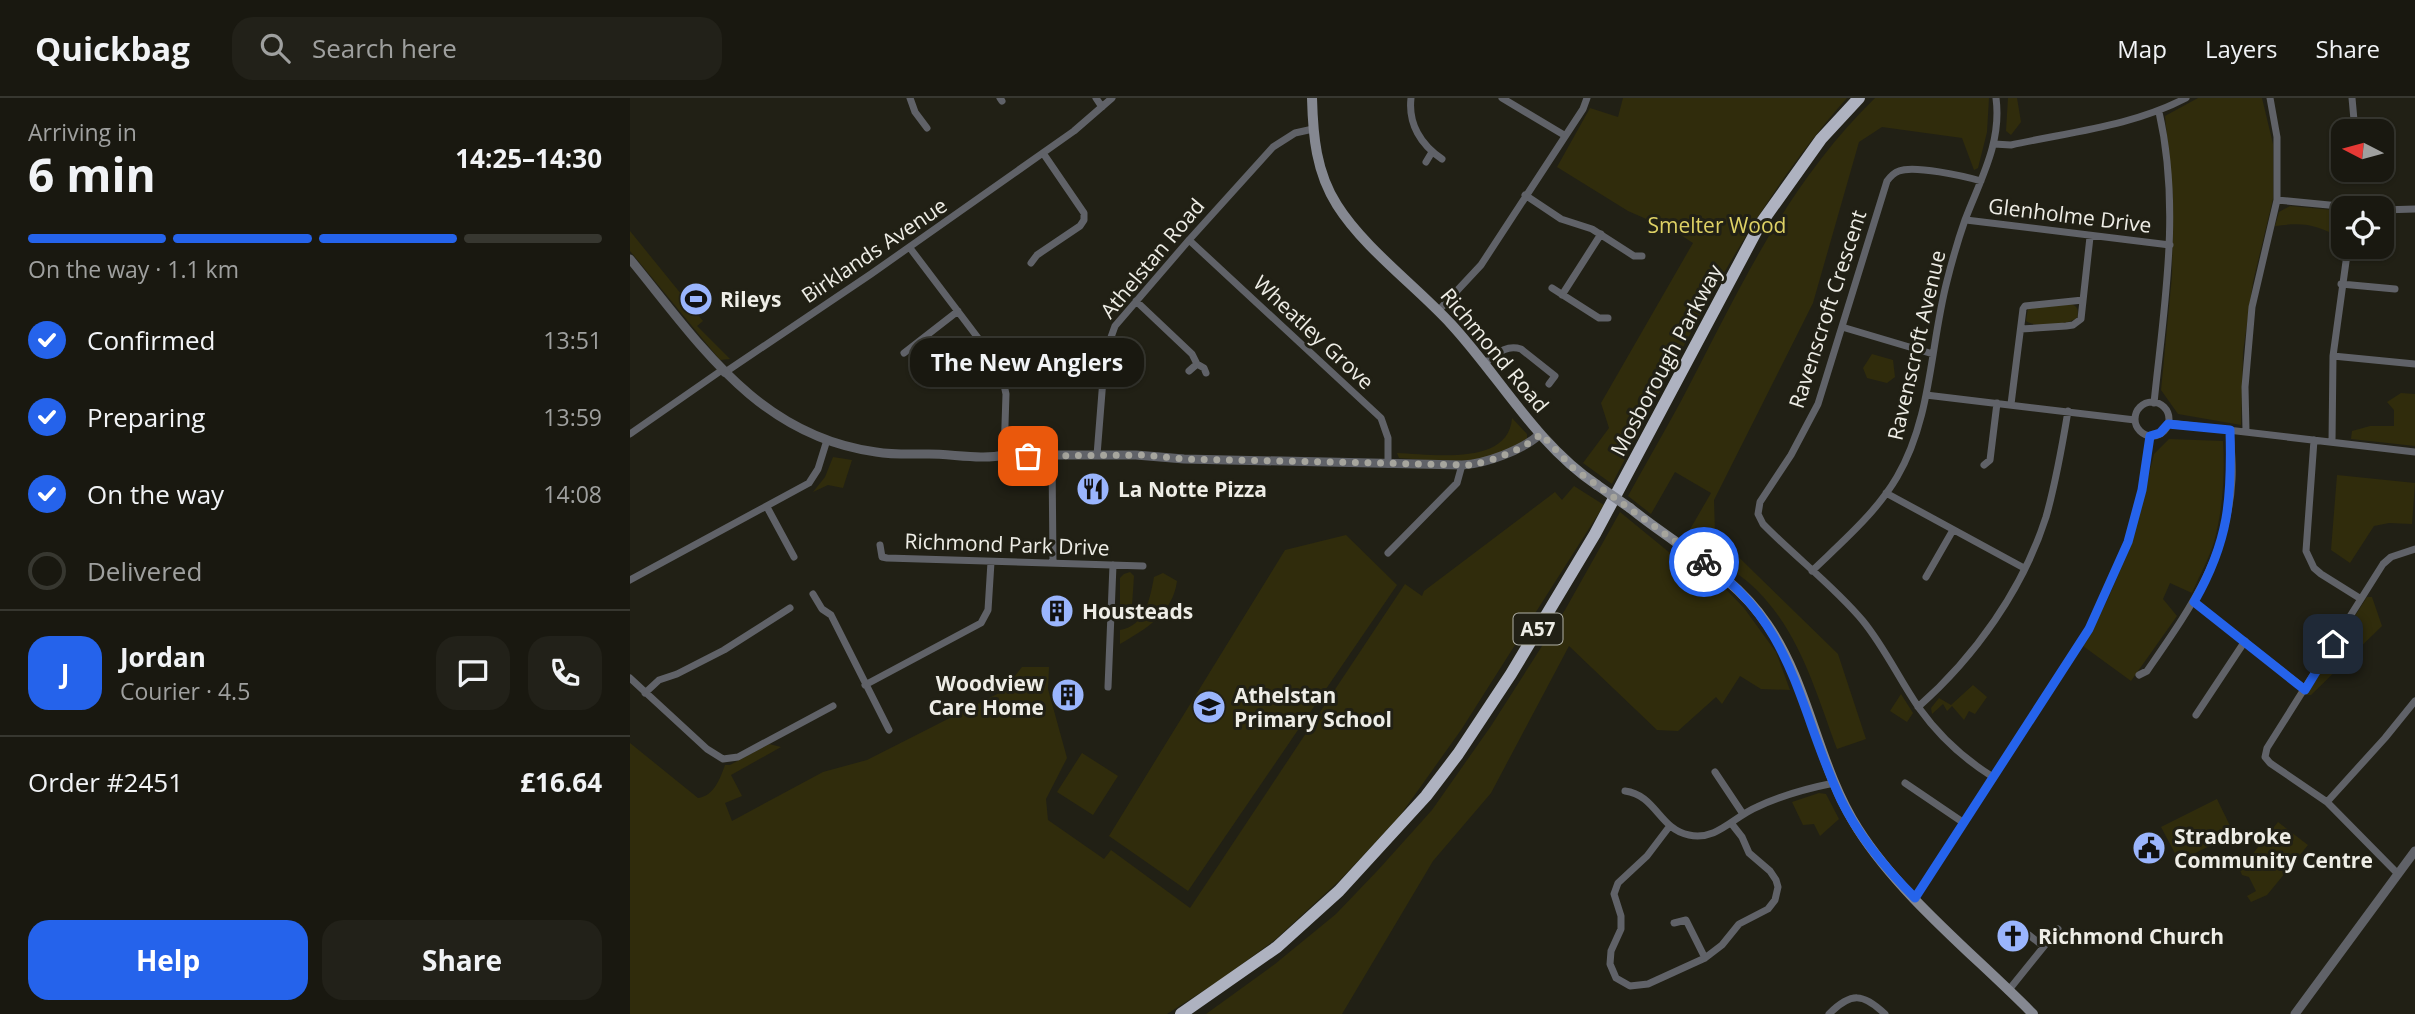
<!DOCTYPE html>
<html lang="en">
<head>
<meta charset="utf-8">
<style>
  :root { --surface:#191810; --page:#222119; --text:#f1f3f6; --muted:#9fa09f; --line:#373730; --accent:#2563eb }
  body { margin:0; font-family:"Open Sans",sans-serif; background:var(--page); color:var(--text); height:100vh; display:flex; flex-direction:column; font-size:26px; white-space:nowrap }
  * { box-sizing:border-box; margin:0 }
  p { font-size:23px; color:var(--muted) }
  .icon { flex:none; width:38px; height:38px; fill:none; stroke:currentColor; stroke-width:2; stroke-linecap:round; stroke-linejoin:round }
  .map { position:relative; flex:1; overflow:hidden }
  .side { display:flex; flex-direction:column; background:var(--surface); width:630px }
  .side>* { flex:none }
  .needle { width:46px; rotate:276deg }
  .buttons { position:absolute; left:1701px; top:21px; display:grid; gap:14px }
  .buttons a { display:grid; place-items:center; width:63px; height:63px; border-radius:14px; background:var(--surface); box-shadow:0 2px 5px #0004,0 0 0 2px var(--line); font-size:35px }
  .pin { position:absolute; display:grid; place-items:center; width:60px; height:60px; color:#fff; margin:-30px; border-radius:14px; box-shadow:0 4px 10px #0006 }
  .courier { position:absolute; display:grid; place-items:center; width:70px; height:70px; margin:-35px; border:5px solid #2563eb; border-radius:50%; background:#fff; color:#222; box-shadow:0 2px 9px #0007 }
  .bubble { position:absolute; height:49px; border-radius:21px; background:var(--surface); box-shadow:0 2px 5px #0004,0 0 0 2px var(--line); font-size:23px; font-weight:700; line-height:49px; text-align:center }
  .summary em { font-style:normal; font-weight:700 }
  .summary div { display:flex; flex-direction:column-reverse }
  .summary { display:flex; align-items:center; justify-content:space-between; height:119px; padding:0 28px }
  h1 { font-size:46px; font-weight:700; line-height:52px }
  .bar { display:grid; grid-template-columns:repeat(4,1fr); gap:10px 7px; align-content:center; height:84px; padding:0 28px }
  .bar i { height:9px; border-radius:5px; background:var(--line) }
  .bar .on { background:var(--accent) }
  .bar p { grid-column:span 4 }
  .line { display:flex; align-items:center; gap:18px; padding:0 28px; border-top:2px solid var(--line) }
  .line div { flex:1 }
  .round { display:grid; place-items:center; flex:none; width:74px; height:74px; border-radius:21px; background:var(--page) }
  ol { padding:0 28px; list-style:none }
  li { display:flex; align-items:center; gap:21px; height:77px }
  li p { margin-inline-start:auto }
  li .icon { padding:7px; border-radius:50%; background:var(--accent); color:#fff; stroke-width:4 }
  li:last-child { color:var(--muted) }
  li i { width:38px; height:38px; border:4px solid var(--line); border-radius:50% }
  .primary-button { display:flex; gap:14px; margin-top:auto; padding:14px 28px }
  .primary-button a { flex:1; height:80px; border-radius:21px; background:var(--accent); color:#fff; font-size:28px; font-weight:700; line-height:80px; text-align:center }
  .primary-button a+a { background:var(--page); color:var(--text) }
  header { display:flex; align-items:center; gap:42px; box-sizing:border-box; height:98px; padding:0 35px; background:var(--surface); border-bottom:2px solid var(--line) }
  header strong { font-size:33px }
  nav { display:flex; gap:38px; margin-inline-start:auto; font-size:24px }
  .search { width:490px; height:63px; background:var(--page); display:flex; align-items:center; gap:18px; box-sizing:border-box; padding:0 24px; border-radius:21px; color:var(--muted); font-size:26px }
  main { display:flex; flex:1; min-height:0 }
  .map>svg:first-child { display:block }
  .green { fill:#302c0c }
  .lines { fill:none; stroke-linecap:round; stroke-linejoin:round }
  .minor { stroke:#606268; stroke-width:7 }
  .tertiary { stroke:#606268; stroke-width:9 }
  .secondary { stroke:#858891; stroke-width:10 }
  .trunk { stroke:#aeb2c0; stroke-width:12 }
  .secondary-bridge { stroke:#858891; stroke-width:10 }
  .done { stroke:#a6a59d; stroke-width:7; stroke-dasharray:0 12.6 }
  .route { stroke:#2563eb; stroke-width:9 }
  .labels { text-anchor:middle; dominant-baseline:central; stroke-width:6; stroke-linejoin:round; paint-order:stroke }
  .shield { fill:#212015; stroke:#b0b0a7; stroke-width:2 }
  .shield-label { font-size:19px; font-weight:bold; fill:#eeede6 }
  .street-label { font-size:21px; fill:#eeede6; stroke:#212015 }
  .park-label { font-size:21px; fill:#ded165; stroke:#212015 }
  .poi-label { font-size:21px; font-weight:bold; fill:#eeede6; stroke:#212015; text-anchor:start }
</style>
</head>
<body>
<header>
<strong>Quickbag</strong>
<div class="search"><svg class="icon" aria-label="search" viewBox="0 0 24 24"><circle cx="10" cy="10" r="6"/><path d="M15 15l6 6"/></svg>Search here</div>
<nav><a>Map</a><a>Layers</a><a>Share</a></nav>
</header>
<main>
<section class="side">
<div class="summary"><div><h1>6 min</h1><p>Arriving in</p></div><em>14:25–14:30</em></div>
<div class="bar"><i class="on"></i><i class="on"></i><i class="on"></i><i></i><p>On the way · 1.1 km</p></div>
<ol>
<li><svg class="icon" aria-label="check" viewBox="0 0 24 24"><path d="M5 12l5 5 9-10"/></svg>Confirmed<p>13:51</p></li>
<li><svg class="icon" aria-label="check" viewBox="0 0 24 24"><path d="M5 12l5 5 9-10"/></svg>Preparing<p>13:59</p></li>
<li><svg class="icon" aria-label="check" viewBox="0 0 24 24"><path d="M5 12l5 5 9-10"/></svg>On the way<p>14:08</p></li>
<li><i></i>Delivered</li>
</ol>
<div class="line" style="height:126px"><b class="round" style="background:var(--accent);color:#fff">J</b><div><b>Jordan</b><p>Courier · 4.5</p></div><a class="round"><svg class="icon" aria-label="chat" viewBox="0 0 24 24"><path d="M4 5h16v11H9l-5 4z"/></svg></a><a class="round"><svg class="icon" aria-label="phone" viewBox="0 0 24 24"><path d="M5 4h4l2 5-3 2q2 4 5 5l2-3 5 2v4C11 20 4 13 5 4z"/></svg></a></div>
<div class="line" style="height:91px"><div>Order #2451</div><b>£16.64</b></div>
<div class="primary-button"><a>Help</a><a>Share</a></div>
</section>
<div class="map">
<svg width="1785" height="916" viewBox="0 0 1785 916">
  <rect width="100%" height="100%" fill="#212015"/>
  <!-- green -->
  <path class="green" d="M993,0h224c-101,113 -165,253 -235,386l-29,-21 26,-35 -8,-25 92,-160 -17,-11 -48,-21 -71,-44 33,-59 28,9z
    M1245,0h114l-2,34 -9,36 -4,2 -12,-32 -80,-11 -23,15 -46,161 -99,197 1,34 123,120 28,85 -29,10c-22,-59 -39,-124 -89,-167 -19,-16 -42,-29 -63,-44l26,-45 -36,-21 -24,42 -23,-18c17,-31 35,-62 52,-93 58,-110 104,-216 195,-305z
    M1378,0h9l4,24 -10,13 -5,-4z
    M1568,0h64l11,46v55l-20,83 -10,70 -2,73 -63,-11 -17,-24 11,-114 1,-79 -8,-81z
    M1660,108l53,5v28c-27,-14 -37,-17 -68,-13l4,-14z
    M0,133l73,90 -6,5 33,33 -10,1 -90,-109z
    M1440,206c8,2 9,6 7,14 -9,7 -42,10 -51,3l2,-13z
    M1242,256l21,6 2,17 -8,6 -20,-5 -4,-10z
    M1771,295l14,1v52l-64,-7 1,-8 18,-5h24v-16l-7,-8z
    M882,320l15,16v5c-41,29 -81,22 -128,19l-2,-5c33,1 112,14 115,-35z
    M1539,341l54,2c2,34 0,68 -9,101 -5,17 -15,34 -22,51l-22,-10 -7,16 14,17 -46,65 -48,-35 24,-45 25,-58 22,-89z
    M203,359l19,3 -9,28 -15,-3 -15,7 12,-15z
    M1707,377l78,8 -3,41 -23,-1 -15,3 -24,37 -19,-13z
    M944,388l30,19 -143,225 -62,87 -59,63 -64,59 -57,42 -52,33h-537v-271l68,55c16,-2 22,-19 27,-33h5l39,-21 12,3 -50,28 11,21 -17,7 7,18 91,-49 44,-12 136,-69 19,-24h27l-1,22 19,69 -21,41 2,21 56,39 7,-9 79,58 215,-324 17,12 2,-5 131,-99 7,8z
    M990,414l50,41 46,26 28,29 32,44 14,38 -29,-1 -21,-13 -18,28 -6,-7 -38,34 -21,-1 -88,-84 -78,147 -58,68 -91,153h-136l69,-50 61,-50 43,-45 53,-59 59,-84 74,-116z
    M716,437l51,50 -209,306 -79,-55 176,-286z
    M500,474l4,4 -2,30 -5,4 -7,-4v-28l4,-4z
    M533,475l14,8c-4,32 -31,48 -57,63v-14c25,-4 30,-31 34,-53z
    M1737,499h5l10,29 -71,69h-6z
    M1343,587l14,12 -12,17 -6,-3 -5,9 -12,-14 -5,5 -4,-7 -11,10 -1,-6 8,-10 12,7z
    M1271,596l12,19 -6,9 -17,-11z
    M452,655l36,23 -25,39 -36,-23z
    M1189,695l7,1 13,25 -19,17 -6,-12 -11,1 -11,-23z
    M1587,701l17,35 -55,27 -18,-34z
    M1648,724l30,23 -41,50 -16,7 -4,-6 9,-5 -7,-14 -7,-2 -2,-5z"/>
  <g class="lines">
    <!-- minor -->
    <path class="minor" d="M280,0l5,14 12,16
      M370,0l2,3
      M466,0l6,9
      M781,0c-3,26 10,47 31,61
      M872,0l62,37
      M1722,0l3,33
      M1364,46l17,1c59,-13 122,-19 175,-47
      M796,64l6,-10
      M1351,83c-17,-5 -67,-16 -82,-10 -6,2 -9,6 -12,10l-69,223 -27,51 -31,47 -2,12 5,10c32,33 71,62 100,97 22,27 36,58 56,87 20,28 45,51 74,69
      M895,97l36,24 31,10 42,27h8
      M1647,102l83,8
      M1752,112l33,-1
      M1336,122l204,25
      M559,142l192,178 7,20v26
      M280,150l90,119 6,27 -2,61
      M401,165l6,-8 43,-29 4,-6v-7l-41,-60
      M1711,186l54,5
      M922,190l47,30h9
      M932,197l39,-61
      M506,203l56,53 5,10
      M809,212l42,-45 102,-156 4,-11
      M1212,229l91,27
      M1391,231l45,-3 7,-1 8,-6 9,-82
      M274,255l54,-42
      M1703,258l82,8
      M854,266c12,-9 21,-20 37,-15l34,27 -6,8
      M559,273l8,-7 7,4 2,5
      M94,275l147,-99 203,-143 38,-33
      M1296,297l209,25
      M1505 321a17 17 0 1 1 34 0a17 17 0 1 1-34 0Z
      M1524,305c10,-97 27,-194 5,-291
      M1381,306l12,-95 2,-3 58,-6
      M1538,325l247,29
      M1616,333l-1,-44 7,-80 25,-107v-63l-7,-39
      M0,336l92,-64
      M1684,342l-8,111 8,17 7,6 40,25
      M1702,344l1,-86 15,-109
      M467,357l8,-101 10,-28 74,-86 84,-93 22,-14 18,-4
      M422,358l1,107
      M1354,367l6,-5 7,-57
      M1256,395l138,75
      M137,409l27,50
      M250,447l2,12 5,1 256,8
      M758,455l69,-70 5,-18
      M1182,473c30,-29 64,-58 85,-94 35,-60 33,-131 50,-196 5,-20 11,-41 18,-61 15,-40 37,-77 31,-122
      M1296,479l27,-47
      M0,482l179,-97 9,-14 9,-29
      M183,496l9,15 9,6 58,115
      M1564,504l111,87
      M1509,577l8,-4c42,-61 81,-114 85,-192 1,-16 -1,-33 -2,-49
      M0,580l77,71 16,10 15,-2 95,-51
      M235,587l116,-62 7,-13 3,-48
      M478,589l5,-122
      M15,595l14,-13 18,-6 47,-24 66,-42
      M1288,609c57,-50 105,-118 128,-190 10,-35 16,-70 22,-106
      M1566,617l49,-74
      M1085,674l28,42
      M1275,685l59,40
      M995,693c31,4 34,38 64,44 28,6 44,-18 68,-28 23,-11 52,-19 77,-24
      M1697,704l58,-64 30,-37
      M1039,729l-22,29 -29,27 -4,11 7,22v13l-10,22 -1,13 6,14 14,8 18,-2 57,-26 17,-13 17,-21 29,-15 7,-9 3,-13 -2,-7 -6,-9 -21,-18 -7,-16 -11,-14
      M1767,775l-70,-71 -57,-39 -5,-6 2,-9 116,-184 8,-7 24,-8
      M1285,800l174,-269 39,-87 14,-52 8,-54
      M1044,825l12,-3 19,38
      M1399,837l14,11
      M1378,893l50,-62
      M1199,916c22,-22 34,-21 56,0"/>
    <!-- tertiary -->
    <path class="tertiary" d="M0,161c69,84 128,177 246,193 18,3 35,2 53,2 23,0 54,6 75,1h132l48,4 278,6c23,-1 61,-15 78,-31
      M1665,916l120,-163"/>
    <!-- secondary -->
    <path class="secondary" d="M682,0c1,38 4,74 25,107 27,43 79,81 114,119 49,53 85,120 146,161
      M1000,410c46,38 103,65 137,116 43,62 50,141 91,205 43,68 118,127 175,185"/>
    <!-- trunk -->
    <path class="trunk" d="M551,916l96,-67 62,-56 87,-95 32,-42 53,-80 84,-140 164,-308 62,-87 38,-41"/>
    <!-- secondary-bridge -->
    <path class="secondary-bridge" d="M967,387l33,23"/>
  </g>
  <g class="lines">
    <!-- done -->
    <path class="done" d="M398,358l117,-1 39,4 287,6c22,-4 53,-16 70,-31l32,34 131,94"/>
    <!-- route -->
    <path class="route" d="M1074,464c91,62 94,147 137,238 18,37 45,69 74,98l174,-269 39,-87 14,-52 8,-54 10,-3 8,-9 62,6c2,69 -1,111 -36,172l111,88 28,-46"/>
  </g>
  <!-- icons -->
  <defs>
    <symbol id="stadium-disc" viewBox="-11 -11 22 22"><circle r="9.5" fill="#9ab5fd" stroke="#212015"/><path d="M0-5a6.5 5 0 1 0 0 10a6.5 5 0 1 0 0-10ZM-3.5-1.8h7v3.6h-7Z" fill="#111"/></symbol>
    <symbol id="restaurant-disc" viewBox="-11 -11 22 22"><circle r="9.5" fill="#9ab5fd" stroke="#212015"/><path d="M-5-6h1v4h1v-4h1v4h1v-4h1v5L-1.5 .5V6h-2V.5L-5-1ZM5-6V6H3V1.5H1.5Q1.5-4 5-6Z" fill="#111"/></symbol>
    <symbol id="building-disc" viewBox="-11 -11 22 22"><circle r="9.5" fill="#9ab5fd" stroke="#212015"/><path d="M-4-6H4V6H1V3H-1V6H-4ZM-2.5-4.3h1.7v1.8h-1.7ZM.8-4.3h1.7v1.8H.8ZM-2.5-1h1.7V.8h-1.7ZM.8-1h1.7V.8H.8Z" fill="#111"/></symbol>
    <symbol id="school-disc" viewBox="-11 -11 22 22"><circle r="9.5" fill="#9ab5fd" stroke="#212015"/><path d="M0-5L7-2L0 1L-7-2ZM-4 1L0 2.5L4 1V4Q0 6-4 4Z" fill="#111"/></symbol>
    <symbol id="civic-disc" viewBox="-11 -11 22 22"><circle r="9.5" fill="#9ab5fd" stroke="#212015"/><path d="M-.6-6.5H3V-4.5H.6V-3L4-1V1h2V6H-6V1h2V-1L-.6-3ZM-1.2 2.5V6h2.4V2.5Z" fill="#111"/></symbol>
    <symbol id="church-disc" viewBox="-11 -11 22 22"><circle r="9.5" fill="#9ab5fd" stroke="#212015"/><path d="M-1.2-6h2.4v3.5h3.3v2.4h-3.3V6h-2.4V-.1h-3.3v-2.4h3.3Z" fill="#111"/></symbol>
  </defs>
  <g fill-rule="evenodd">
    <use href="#stadium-disc" x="47" y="182" width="38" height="38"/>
    <use href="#restaurant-disc" x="444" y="372" width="38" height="38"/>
    <use href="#building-disc" x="408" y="494" width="38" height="38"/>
    <use href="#building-disc" x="419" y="578" width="38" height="38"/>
    <use href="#school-disc" x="560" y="590" width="38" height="38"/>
    <use href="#civic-disc" x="1500" y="731" width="38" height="38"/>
    <use href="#church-disc" x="1364" y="819" width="38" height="38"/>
  </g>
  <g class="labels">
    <!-- shield labels -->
    <rect class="shield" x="883.5" y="515.5" width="49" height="31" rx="5"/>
    <g class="shield-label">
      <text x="908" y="531">A57</text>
    </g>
    <!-- street labels -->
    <g class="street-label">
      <text transform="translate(1440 117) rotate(7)">Glenholme Drive</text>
      <text transform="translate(244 152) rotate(-34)">Birklands Avenue</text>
      <text transform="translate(522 160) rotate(-50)">Athelstan Road</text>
      <text transform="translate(1197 211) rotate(-72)">Ravenscroft Crescent</text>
      <text transform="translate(684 234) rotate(43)">Wheatley Grove</text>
      <text transform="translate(1286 247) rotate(-77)">Ravenscroft Avenue</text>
      <text transform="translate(865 252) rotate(50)">Richmond Road</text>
      <text transform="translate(1036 262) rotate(-62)">Mosborough Parkway</text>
      <text transform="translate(377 446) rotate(2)">Richmond Park Drive</text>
    </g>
    <!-- park labels -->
    <g class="park-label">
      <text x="1087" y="127">Smelter Wood</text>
    </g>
    <!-- poi labels -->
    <g class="poi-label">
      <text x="90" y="201">Rileys</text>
      <text x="488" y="391">La Notte Pizza</text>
      <text x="452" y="513">Housteads</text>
      <text x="414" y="585" text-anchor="end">Woodview<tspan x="414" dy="24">Care Home</tspan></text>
      <text x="604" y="597">Athelstan<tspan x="604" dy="24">Primary School</tspan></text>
      <text x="1544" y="738">Stradbroke<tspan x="1544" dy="24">Community Centre</tspan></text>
      <text x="1408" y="838">Richmond Church</text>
    </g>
  </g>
</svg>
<div class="buttons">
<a><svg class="needle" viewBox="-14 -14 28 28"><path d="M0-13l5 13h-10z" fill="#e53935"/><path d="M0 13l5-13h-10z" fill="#9fa09f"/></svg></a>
<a><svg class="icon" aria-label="locate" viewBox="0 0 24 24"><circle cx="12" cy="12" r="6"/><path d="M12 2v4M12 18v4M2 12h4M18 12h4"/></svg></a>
</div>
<div class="pin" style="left:398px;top:358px;background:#ea580c"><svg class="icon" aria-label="bag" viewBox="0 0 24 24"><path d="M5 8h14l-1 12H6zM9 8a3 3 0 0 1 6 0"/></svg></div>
<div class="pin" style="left:1703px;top:546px;background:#1f2937"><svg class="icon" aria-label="home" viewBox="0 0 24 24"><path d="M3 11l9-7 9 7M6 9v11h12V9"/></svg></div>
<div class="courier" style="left:1074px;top:464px"><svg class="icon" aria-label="bike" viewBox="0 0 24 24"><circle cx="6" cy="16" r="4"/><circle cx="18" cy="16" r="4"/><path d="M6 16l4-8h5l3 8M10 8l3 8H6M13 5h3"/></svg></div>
<div class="bubble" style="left:280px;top:240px;width:234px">The New Anglers</div>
</div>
</main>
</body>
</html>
